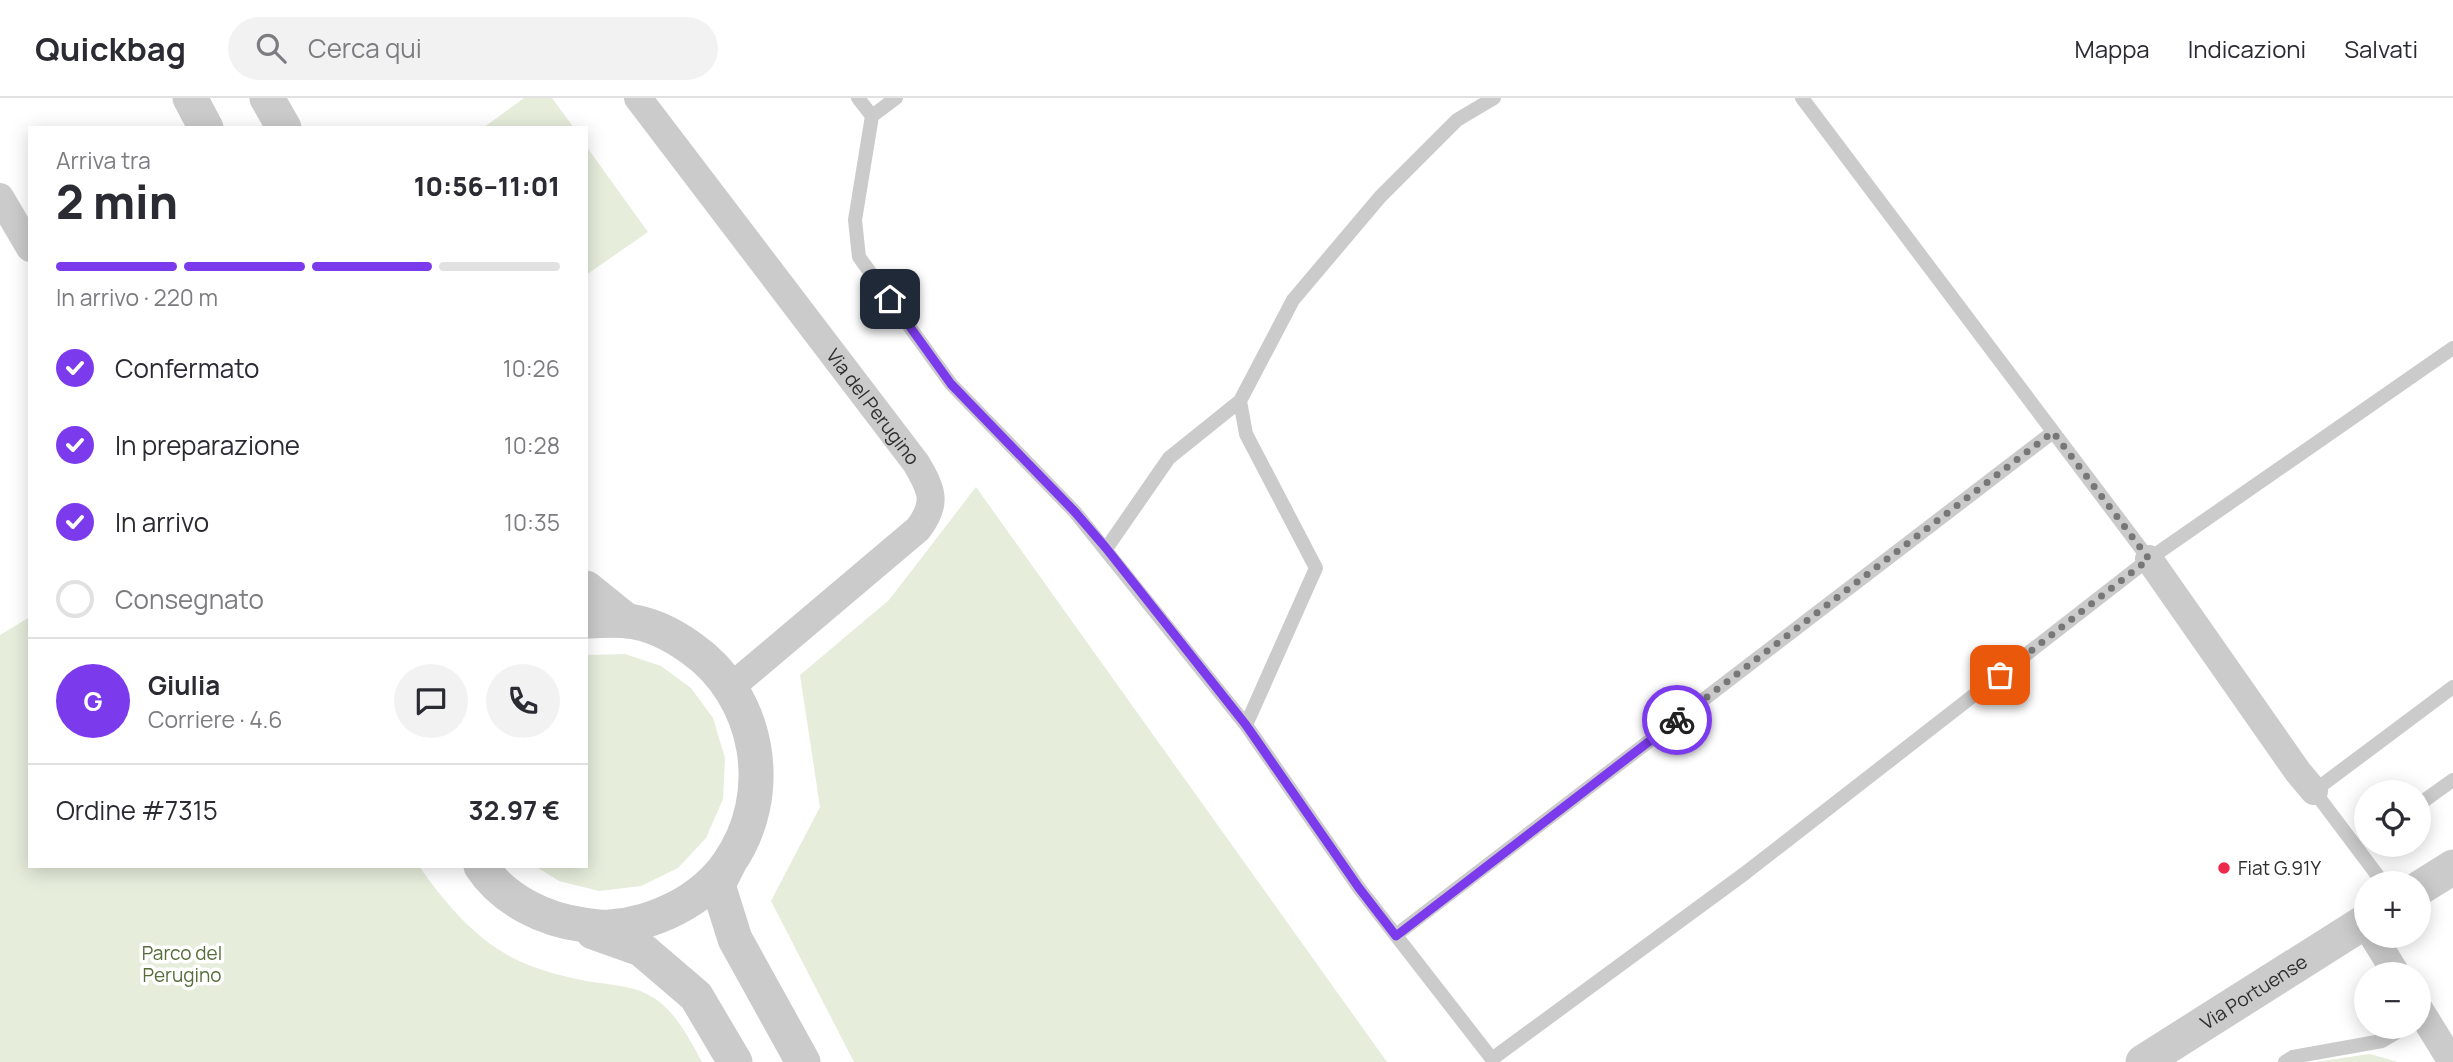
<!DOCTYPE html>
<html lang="it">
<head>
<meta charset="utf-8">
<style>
  :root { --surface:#fff; --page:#f2f2f3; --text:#2b2b33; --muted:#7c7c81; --line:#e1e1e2; --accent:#7c3aed }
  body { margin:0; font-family:Manrope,sans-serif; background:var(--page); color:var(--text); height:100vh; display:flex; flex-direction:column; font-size:26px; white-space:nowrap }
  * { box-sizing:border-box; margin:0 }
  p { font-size:23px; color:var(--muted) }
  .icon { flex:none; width:38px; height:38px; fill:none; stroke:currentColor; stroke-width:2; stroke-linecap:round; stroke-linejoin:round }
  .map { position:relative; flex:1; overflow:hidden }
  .details { position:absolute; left:28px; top:28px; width:560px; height:742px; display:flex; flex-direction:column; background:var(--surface); border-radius:0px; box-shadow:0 4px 18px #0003 }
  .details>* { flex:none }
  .tools { position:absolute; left:2354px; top:682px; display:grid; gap:14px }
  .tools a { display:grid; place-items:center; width:77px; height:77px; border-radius:50%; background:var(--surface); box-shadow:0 4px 18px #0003; font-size:35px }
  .pin { position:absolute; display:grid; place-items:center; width:60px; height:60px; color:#fff; margin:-30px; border-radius:14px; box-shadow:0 4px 10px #0006 }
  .courier { position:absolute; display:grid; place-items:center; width:70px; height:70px; margin:-35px; border:5px solid #7c3aed; border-radius:50%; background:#fff; color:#222; box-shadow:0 2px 9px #0007 }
  .summary em { font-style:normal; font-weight:800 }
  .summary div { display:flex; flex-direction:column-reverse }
  .summary { display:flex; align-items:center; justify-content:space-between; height:119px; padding:0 28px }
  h1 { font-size:46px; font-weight:800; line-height:52px }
  .bar { display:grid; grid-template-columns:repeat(4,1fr); gap:10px 7px; align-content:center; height:84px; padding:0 28px }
  .bar i { height:9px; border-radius:5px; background:var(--line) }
  .bar .active { background:var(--accent) }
  .bar p { grid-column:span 4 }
  .line { display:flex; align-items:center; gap:18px; padding:0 28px; border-top:2px solid var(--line) }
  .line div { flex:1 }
  .round { display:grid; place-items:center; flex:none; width:74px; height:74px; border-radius:37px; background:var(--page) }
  ol { padding:0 28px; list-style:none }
  li { display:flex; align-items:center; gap:21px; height:77px }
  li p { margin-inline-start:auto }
  li .icon { padding:7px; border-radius:50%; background:var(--accent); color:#fff; stroke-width:4 }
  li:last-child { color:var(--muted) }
  li i { width:38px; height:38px; border:4px solid var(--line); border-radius:50% }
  header { display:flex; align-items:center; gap:42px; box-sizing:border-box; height:98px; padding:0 35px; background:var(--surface); border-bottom:2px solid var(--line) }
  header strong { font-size:33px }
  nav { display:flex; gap:38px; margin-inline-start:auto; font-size:24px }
  .search { width:490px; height:63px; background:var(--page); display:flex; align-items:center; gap:18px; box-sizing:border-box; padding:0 24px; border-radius:38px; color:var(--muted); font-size:26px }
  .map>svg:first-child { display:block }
  .green { fill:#e6eddb }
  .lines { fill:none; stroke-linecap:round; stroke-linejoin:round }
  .service { stroke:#cbcbcb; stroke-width:14 }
  .minor { stroke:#cbcbcb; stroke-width:28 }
  .tertiary { stroke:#cbcbcb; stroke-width:35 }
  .done { stroke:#777; stroke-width:7; stroke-dasharray:0 12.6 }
  .route { stroke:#7c3aed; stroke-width:9 }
  .poi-dot { fill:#ee284a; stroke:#fff; stroke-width:2.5 }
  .labels { text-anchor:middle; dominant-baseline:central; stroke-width:7; stroke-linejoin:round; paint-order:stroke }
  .street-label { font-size:19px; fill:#2e2e2e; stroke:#fff }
  .poi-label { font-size:19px; fill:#2e2e2e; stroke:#fff; text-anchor:start }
  .park-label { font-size:19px; fill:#566d39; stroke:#fff }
</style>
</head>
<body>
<header>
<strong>Quickbag</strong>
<div class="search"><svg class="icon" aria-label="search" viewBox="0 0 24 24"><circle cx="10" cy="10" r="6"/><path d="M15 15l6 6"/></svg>Cerca qui</div>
<nav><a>Mappa</a><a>Indicazioni</a><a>Salvati</a></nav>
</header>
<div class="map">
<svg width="2453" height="964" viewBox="0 0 2453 964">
  <rect width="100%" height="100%" fill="#fff"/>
  <!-- green -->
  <path class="green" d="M524,0h28l22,30h-91z
    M586,48l62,86 -62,43z
    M976,389l411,575h-533l-83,-161 49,-94 -20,-132 89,-75z
    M30,519v249h389c25,36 56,73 96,93 22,11 53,19 77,23 21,3 44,4 62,16 22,14 36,42 48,64h-702v-427z
    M625,556l36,12 30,22 22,30 12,40 -2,41 -17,39 -28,30 -37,18 -42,5 -40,-10 -24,-15h51v-211z
    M2370,956l28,8h-82l53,-8z"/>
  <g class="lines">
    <!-- service -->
    <path class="service" d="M858,0l14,18
      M896,0l-24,18 -17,104 4,37 92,127 124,128 171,213 113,163 133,171 252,-185 405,-315 304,-211
      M1802,0l347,461
      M1240,303l6,33 70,134 -70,157
      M1106,451l63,-91 71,-57 53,-101 87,-103 77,-77 37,-22
      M2418,707l35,-25
      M2384,786l-70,-93 139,-104
      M1396,837l657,-503
      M2285,964l8,-5 89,-16 24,-14"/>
    <!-- minor -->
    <g class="minor">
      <path id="s1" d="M638,0l278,365c16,27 22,40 2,66l-187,158"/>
      <path d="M0,99l30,51"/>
      <path d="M2149,461l149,213 16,19"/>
      <path d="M2373,838l24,39"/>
      <path d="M2418,909l34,55"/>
    </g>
    <!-- tertiary -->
    <g class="tertiary">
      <path d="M190,0l16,30"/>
      <path d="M267,0l17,30"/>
      <path d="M586,490l41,33"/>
      <path d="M728,767l-10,20 17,54 68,123"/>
      <path d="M481,768c22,34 64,54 103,59 8,1 18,3 26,2 44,-3 92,-26 118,-63 49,-69 32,-168 -37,-216 -18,-13 -40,-24 -62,-27 -14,-2 -29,0 -43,0"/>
      <path d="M2418,791l35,-22"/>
      <path d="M593,834l48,17 55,47 39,66"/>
      <path id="s2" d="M2143,964l223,-141"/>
    </g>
  </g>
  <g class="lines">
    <!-- done -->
    <path class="done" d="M1677,622l376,-288 96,127 -149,116"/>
    <!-- route -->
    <path class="route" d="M890,201l61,85 124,128 31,36 140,177 113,163 37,48 281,-216"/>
  </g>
  <!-- markers -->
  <circle class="poi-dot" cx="2224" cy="770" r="7"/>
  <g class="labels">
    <!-- street labels -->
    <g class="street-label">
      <text stroke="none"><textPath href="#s1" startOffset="388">Via del Perugino</textPath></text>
      <text stroke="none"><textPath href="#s2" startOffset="131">Via Portuense</textPath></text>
    </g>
    <!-- poi labels -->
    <g class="poi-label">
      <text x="2238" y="770">Fiat G.91Y</text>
    </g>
    <!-- park labels -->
    <g class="park-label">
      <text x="182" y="855">Parco del<tspan x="182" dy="22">Perugino</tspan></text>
    </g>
  </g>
</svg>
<div class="tools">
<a><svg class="icon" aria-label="locate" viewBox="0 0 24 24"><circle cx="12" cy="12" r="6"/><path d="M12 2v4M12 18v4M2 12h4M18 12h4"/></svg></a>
<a>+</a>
<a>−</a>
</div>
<div class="pin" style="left:2000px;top:577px;background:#ea580c"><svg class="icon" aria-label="bag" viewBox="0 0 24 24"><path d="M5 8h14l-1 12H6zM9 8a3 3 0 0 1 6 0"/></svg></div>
<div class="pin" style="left:890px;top:201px;background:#1f2937"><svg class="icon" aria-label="home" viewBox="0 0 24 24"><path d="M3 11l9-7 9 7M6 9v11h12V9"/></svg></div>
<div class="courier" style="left:1677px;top:622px"><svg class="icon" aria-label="bike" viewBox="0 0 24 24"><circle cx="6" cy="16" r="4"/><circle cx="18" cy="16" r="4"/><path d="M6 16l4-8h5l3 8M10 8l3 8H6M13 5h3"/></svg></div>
<section class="details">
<div class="summary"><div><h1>2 min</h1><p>Arriva tra</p></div><em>10:56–11:01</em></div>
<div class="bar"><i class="active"></i><i class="active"></i><i class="active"></i><i></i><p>In arrivo · 220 m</p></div>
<ol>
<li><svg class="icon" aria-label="check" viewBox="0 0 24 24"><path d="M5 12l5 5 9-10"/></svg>Confermato<p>10:26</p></li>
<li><svg class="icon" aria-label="check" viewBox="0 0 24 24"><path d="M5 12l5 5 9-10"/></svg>In preparazione<p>10:28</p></li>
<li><svg class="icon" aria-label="check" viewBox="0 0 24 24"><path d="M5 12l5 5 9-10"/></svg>In arrivo<p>10:35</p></li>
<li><i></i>Consegnato</li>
</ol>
<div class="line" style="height:126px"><b class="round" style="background:var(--accent);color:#fff">G</b><div><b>Giulia</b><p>Corriere · 4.6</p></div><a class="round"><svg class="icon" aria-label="chat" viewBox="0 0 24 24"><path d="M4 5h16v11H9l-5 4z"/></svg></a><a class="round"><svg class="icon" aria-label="phone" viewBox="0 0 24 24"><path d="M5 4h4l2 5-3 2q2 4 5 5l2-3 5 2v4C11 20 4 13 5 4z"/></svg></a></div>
<div class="line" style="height:91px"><div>Ordine #7315</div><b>32.97 €</b></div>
</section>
</div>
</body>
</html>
